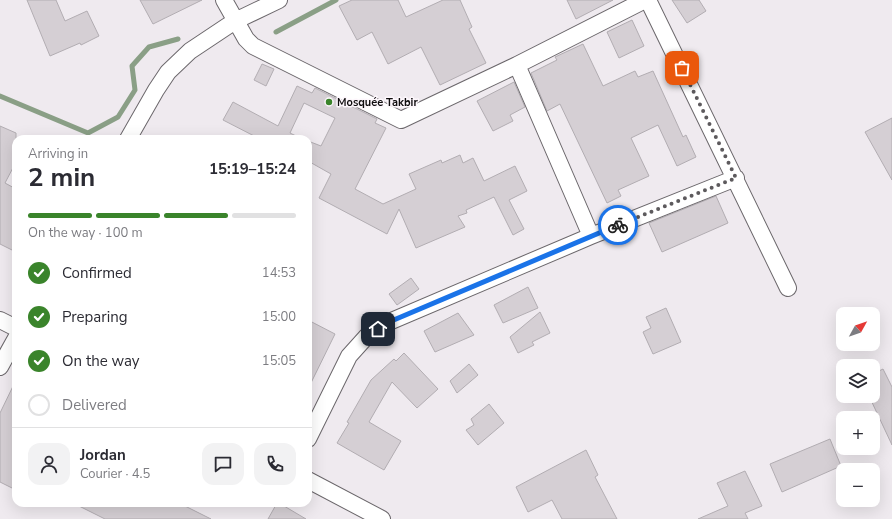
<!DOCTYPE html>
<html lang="en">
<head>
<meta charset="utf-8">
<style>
  :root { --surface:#fff; --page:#f2f2f3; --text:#2b2b33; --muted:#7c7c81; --line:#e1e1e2; --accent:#3a842b }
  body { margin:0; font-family:"Nunito Sans",sans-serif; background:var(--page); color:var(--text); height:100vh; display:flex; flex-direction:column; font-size:15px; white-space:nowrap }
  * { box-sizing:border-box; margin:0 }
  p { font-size:13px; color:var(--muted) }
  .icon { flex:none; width:22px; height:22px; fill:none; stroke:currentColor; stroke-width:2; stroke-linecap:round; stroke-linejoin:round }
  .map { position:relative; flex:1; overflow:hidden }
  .details { position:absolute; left:12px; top:135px; width:300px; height:372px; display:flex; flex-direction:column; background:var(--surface); border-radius:12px; box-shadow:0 4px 16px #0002 }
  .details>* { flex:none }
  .needle { width:26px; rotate:50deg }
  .buttons { position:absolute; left:836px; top:307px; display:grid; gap:8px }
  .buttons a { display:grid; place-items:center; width:44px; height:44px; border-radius:8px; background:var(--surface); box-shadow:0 4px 16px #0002; font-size:20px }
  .pin { position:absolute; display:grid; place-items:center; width:34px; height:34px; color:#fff; margin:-17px; border-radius:8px; box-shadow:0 2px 6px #0006 }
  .courier { position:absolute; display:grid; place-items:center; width:40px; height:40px; margin:-20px; border:3px solid #1a73e8; border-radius:50%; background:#fff; color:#222; box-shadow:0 1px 5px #0007 }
  .summary em { font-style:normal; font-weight:700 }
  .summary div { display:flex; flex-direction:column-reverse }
  .summary { display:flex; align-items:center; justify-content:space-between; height:68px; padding:0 16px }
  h1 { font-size:26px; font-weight:700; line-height:30px }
  .bar { display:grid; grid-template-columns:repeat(4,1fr); gap:6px 4px; align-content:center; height:48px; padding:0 16px }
  .bar i { height:5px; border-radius:3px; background:var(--line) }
  .bar .current { background:var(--accent) }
  .bar p { grid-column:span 4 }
  .line { display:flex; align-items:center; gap:10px; padding:0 16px; border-top:1px solid var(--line) }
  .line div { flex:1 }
  .round { display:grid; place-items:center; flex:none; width:42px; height:42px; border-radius:12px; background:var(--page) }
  ol { padding:0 16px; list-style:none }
  li { display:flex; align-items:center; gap:12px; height:44px }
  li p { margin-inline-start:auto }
  li .icon { padding:4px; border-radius:50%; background:var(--accent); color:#fff; stroke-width:4 }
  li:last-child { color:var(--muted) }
  li i { width:22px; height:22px; border:2px solid var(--line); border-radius:50% }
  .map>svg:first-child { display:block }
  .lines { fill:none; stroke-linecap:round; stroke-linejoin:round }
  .stream { stroke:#8a9f86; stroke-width:5 }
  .building { fill:#d5cfd4; stroke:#b2adb2 }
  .street-casing { stroke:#6b676b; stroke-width:18 }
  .street { stroke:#fff; stroke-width:16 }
  .done { stroke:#5d5a5d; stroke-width:4; stroke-dasharray:0 7.2 }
  .route { stroke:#1a73e8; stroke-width:5 }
  .poi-dot { fill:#3a842b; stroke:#fdf7fc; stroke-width:1.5 }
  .labels { text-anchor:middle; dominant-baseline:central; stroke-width:3; stroke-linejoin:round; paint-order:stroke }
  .poi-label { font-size:11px; font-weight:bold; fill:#0f0d0e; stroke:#fdf7fc; text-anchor:start }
</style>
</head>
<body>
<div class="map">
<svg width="892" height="519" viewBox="0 0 892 519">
  <rect width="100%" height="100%" fill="#efeaef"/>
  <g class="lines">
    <!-- stream -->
    <path class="stream" d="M276,32l60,-32
      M0,96l88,37 30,-16 17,-27 -3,-24 17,-19 29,-8"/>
  </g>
  <!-- building -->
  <path class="building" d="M27,0h29l9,21 22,-10 12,25 -18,9 -1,-2 -30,13z
    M140,0h62l-49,24z
    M352,0h46l8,17 37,-17h17l12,27 -3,2 17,34 -46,22 -19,-38 -33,17 -16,-32 -15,8 -18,-34z
    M567,0h46l-37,19z
    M672,0h27l7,11 -19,12z
    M632,20l12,26 -25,12 -12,-26z
    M583,44l20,42 32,-15 3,6 15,-6 30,66 3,-2 10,22 -19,9 -19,-41 -27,13 18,38 -31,14 3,6 -14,7 -47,-99 -13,7 -16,-38 26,-13 -2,-3z
    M262,64l12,5 -8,17 -12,-6z
    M514,82l11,25 -15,8 3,6 -20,10 -16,-30z
    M297,86l15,7 3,-5 62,31 -2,4 11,5 -31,61 28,15 33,-15 -7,-15 32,-14 1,3 18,-8 3,8 10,-5 11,23 31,-15 12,25 -18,9 15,29 -11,6 -19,-38 -28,13 1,3 -9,3 7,11 -49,21 -17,-39 -12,25 -68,-36 12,-24 -23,-13v-20l13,5 14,-28 -31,-15 -14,30 12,6h-42l-37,-19 10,-18 45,24z
    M892,118v62l-27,-48z
    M0,126l16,7v29l-11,21 11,6v63l-16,-8z
    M716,196l12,27 -66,29 -13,-29z
    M411,278l8,11 -22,16 -8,-11z
    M528,287l10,21 -35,15 -9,-18z
    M666,308l15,34 -28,12 -10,-22 8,-4 -5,-11z
    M540,312l10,21 -18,9 2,3 -16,8 -8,-16z
    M458,313l16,22 -39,17 -11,-21z
    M308,320l27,14 -27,55z
    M404,353l34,36 -21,19 -25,-26 -23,40 32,19 -17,29 -47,-27 12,-20 -2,-1 24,-42 23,-21 2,2z
    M469,364l9,11 -21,18 -7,-12z
    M883,369l9,18v58l-23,-49h4v-22z
    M16,380v110l-16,-8v-69z
    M489,404l15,19 -26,22 -12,-15 8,-5 -3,-6z
    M830,439l11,27 -59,26 -12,-28z
    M586,450l12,25 -3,2 22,42h-55l-10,-19 -24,12 -12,-25z
    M745,471l17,35 -17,7 3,6h-50l30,-13 -11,-23z
    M73,503h106l32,16h-106z
    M277,503h2l27,16h-38z"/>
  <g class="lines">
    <defs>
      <path id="street" d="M224,0l22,39 7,7 148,74 116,-55 128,-65
        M648,0l140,288
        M517,65l74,171
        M128,139l28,-49 12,-18 22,-21 45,-30 44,-21
        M0,320l16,8
        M0,367l16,-29
        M308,439l41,-83 18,-20 22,-14 202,-86 145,-58
        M308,480l74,39"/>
    </defs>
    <!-- street casing -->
    <use href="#street" class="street-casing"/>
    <!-- street -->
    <use href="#street" class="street"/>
  </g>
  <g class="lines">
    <!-- done -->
    <path class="done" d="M618,225l118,-47 -54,-110"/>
    <!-- route -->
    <path class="route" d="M378,329l11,-7 229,-97"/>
  </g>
  <!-- markers -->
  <circle class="poi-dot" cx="329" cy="102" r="4"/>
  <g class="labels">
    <!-- poi labels -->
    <g class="poi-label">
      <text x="337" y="102">Mosquée Takbir</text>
    </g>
  </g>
</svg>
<div class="buttons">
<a><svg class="needle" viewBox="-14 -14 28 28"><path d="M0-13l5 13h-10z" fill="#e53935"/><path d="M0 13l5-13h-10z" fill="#7c7c81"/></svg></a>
<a><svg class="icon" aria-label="layers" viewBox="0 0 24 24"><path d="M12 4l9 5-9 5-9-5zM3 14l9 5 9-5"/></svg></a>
<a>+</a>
<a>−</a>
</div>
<div class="pin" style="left:682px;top:68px;background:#ea580c"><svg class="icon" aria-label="bag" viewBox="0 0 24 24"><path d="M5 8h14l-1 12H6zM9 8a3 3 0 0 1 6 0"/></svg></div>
<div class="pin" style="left:378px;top:329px;background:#1f2937"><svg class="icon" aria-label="home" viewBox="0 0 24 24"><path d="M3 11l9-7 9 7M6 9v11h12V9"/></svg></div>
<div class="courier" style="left:618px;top:225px"><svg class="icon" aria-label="bike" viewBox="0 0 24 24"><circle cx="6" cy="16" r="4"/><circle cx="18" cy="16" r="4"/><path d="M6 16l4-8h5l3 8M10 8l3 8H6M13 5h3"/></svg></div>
<section class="details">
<div class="summary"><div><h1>2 min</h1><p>Arriving in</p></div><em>15:19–15:24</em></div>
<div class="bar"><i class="current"></i><i class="current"></i><i class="current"></i><i></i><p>On the way · 100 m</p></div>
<ol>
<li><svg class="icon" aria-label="check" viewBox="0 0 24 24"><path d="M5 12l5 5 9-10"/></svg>Confirmed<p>14:53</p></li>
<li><svg class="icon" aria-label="check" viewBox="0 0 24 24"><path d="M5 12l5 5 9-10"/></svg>Preparing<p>15:00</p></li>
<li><svg class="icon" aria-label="check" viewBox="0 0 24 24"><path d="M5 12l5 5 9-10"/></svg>On the way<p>15:05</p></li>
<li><i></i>Delivered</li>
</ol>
<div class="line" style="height:72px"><a class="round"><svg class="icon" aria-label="person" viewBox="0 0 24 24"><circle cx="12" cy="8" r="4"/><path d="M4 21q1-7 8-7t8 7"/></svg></a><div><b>Jordan</b><p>Courier · 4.5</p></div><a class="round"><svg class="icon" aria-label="chat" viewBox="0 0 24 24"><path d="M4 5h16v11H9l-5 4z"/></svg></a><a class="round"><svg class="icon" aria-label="phone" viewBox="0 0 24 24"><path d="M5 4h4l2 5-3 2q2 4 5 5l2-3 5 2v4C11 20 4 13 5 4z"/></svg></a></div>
</section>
</div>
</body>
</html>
